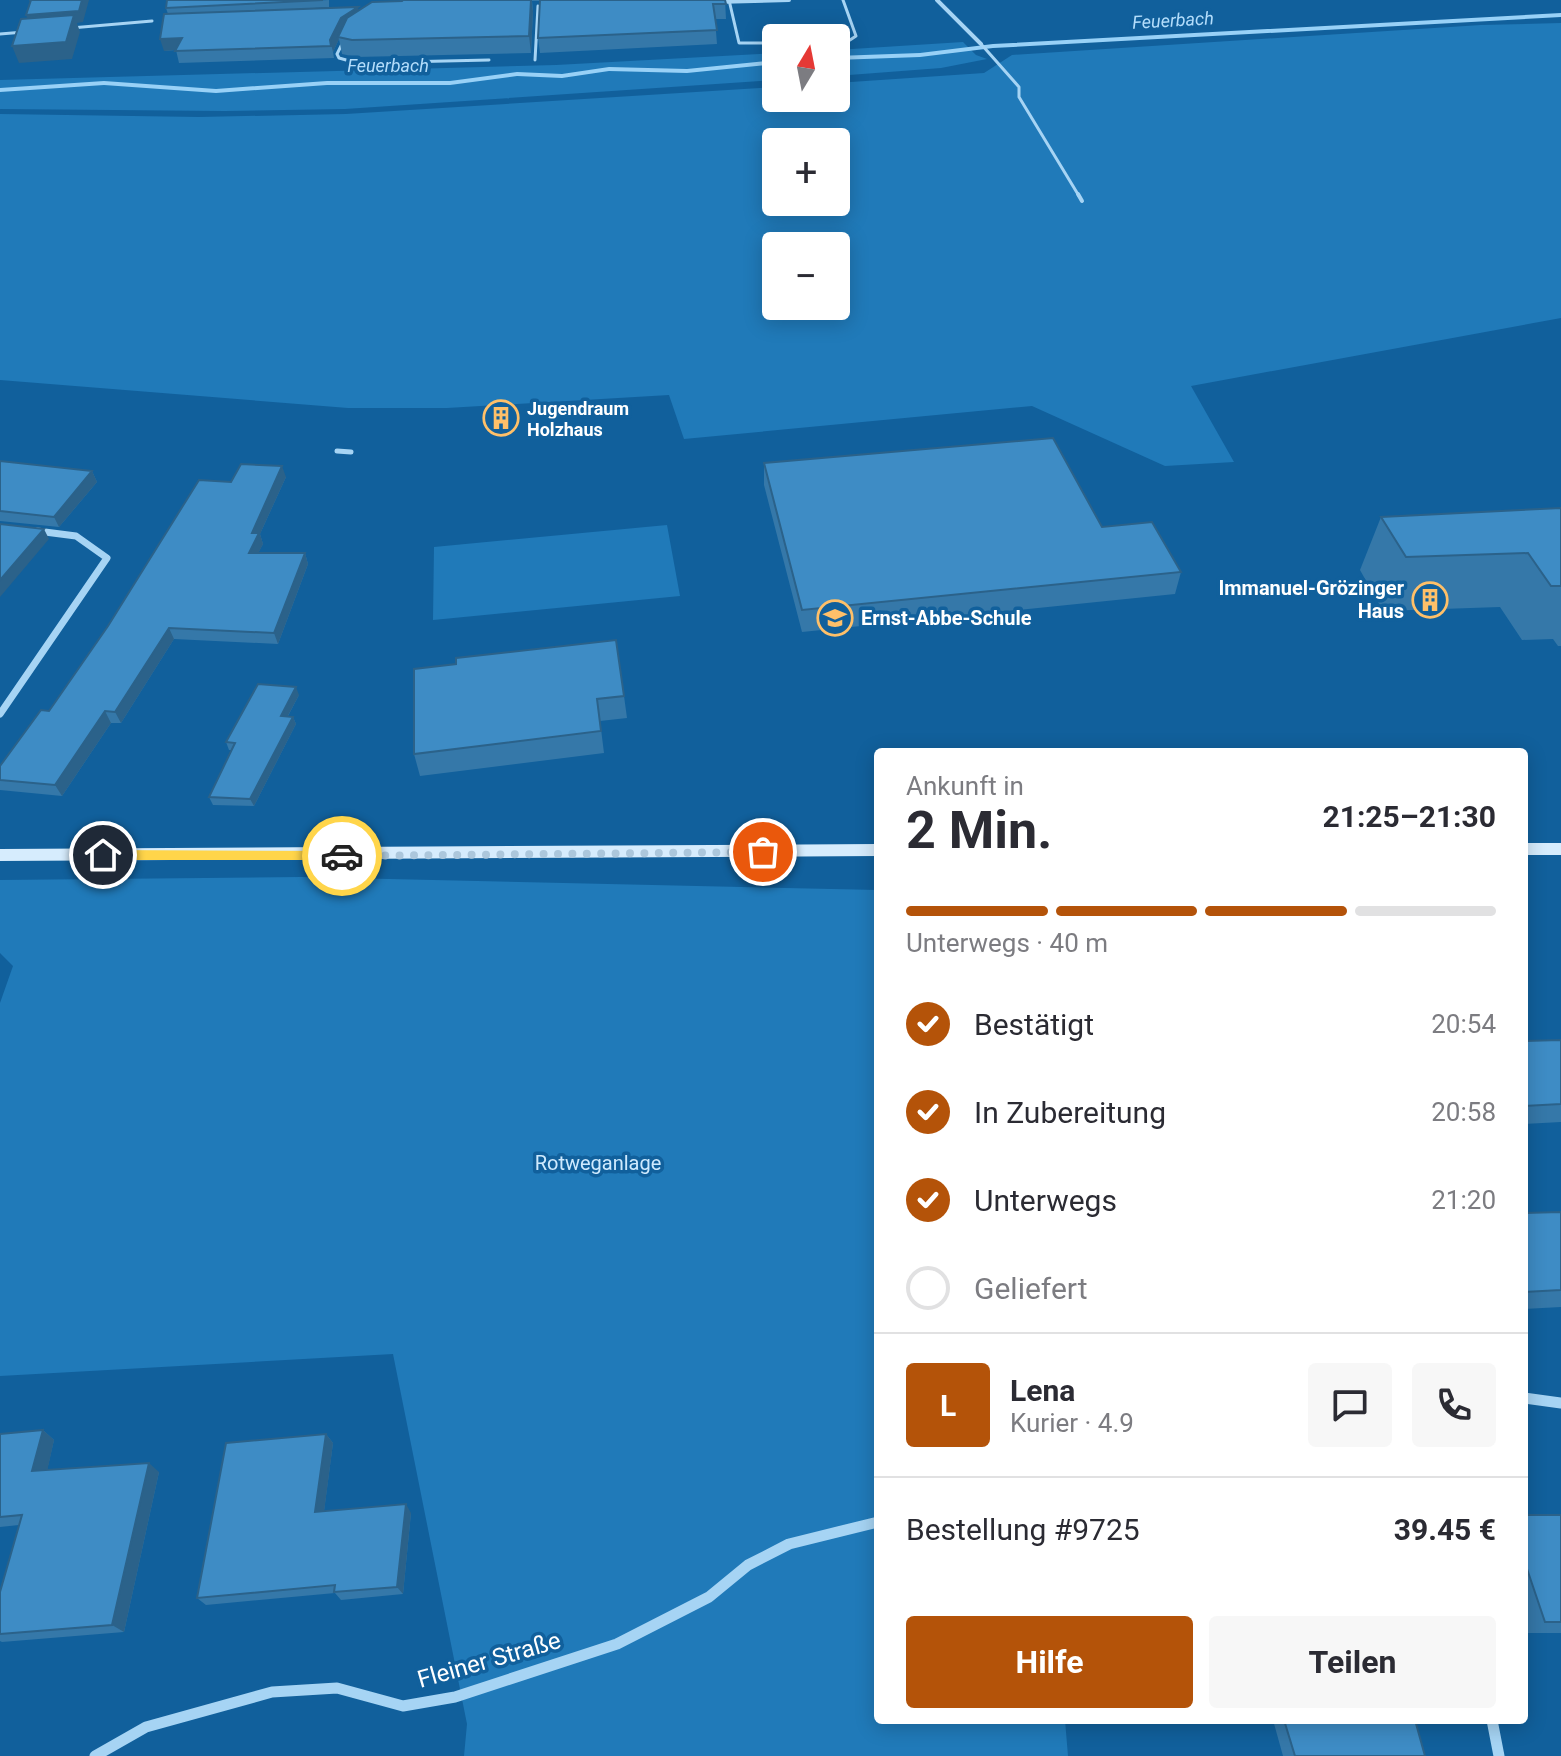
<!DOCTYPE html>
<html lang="de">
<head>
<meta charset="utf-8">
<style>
  :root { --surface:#fff; --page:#f7f7f7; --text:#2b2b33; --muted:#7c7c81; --line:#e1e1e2; --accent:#b45309 }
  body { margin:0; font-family:Roboto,sans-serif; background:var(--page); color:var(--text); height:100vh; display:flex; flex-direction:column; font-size:30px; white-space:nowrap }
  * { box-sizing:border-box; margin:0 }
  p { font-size:26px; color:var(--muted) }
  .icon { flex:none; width:44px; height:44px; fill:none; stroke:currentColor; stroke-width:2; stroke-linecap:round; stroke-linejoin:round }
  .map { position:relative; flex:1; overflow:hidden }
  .panel { position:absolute; left:874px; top:748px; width:654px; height:976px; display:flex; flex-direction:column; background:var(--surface); border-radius:8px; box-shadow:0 4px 20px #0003 }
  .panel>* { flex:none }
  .needle { width:52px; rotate:10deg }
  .controls { position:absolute; left:762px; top:24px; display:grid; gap:16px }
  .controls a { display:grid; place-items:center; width:88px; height:88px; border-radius:8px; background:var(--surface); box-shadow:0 4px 20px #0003; font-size:40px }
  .pin { position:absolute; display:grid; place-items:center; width:68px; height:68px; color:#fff; margin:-34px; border:4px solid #fff; border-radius:50%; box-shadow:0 2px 8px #0007 }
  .courier { position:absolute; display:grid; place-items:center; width:80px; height:80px; margin:-40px; border:6px solid #ffd54a; border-radius:50%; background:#fff; color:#222; box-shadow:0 2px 10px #0007 }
  .overview em { font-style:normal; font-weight:700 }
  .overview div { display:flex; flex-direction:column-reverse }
  .overview { display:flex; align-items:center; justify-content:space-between; height:136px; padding:0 32px }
  h1 { font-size:52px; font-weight:700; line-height:60px }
  .bar { display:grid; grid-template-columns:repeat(4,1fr); gap:12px 8px; align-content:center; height:96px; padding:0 32px }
  .bar i { height:10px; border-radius:6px; background:var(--line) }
  .bar .current { background:var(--accent) }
  .bar p { grid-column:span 4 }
  .line { display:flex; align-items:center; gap:20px; padding:0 32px; border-top:2px solid var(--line) }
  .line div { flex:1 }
  .round { display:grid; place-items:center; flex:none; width:84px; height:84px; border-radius:8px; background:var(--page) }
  ol { padding:0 32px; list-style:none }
  li { display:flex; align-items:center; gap:24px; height:88px }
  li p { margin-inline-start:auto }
  li .icon { padding:8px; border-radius:50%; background:var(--accent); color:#fff; stroke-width:4 }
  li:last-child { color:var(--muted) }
  li i { width:44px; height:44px; border:4px solid var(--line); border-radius:50% }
  .action { display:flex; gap:16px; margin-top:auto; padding:16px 32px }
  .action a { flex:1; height:92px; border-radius:8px; background:var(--accent); color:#fff; font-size:32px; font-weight:700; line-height:92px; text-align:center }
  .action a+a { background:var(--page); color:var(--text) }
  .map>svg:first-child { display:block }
  .green { fill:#207ab9; fill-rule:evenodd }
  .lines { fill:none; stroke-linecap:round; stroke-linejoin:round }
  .stream { fill:#98d1f7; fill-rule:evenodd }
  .lane-far2 { stroke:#a6d4f4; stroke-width:3 }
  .lane-far1 { stroke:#a6d4f4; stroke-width:4 }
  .lane { stroke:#a6d4f4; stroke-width:5 }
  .street-far2 { stroke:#a6d4f4; stroke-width:4 }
  .street-far1 { stroke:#a6d4f4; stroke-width:7 }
  .street { stroke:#a6d4f4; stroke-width:11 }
  .secondary { fill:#d6ecfd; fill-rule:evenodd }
  .wall { fill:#3578a9 }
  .shaded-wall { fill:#2b628a }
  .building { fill:#3e8cc5; stroke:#2b628a; stroke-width:2 }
  .route { fill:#ffd54a }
  .done { stroke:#acc7dc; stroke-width:8; stroke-dasharray:0 14.4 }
  .labels { text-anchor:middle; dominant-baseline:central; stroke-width:7; stroke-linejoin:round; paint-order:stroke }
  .far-water-label { font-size:18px; font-style:italic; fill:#b3ddfb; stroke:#11609c }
  .far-poi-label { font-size:18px; font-weight:bold; fill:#fff; stroke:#11609c; text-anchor:start }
  .poi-label { font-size:20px; font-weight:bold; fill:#fff; stroke:#11609c; text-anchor:end }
  .park-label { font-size:20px; fill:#cfeafe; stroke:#11609c }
  .near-street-label { font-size:24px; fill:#fff; stroke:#11609c }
</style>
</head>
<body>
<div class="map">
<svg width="1561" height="1756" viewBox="0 0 1561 1756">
  <rect width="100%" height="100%" fill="#11609c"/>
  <!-- green -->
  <path class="green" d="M1561,23v295l-370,68 43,76 -69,4 -133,-60 -348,33 -15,-44 -222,13h-99l-348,-28v-266l199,3 147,-3 430,-27v11h60v-15l148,-10 28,-18 469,-30zM776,142h60v60h-60zM776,246h60v60h-60z
    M963,42l13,13 11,4 -46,9 -105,8v-26z
    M776,53v27l-431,29 -120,2 -225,-2v-29l556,-15z
    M667,525l13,71 -247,24 1,-73z
    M301,877l577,13v830h187l3,36h-604l3,-32 -74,-370 -393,22v-373l13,-37 -13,-13v-73z"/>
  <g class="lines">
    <!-- stream -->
    <path class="stream" d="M1561,13v4l-568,31 -73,9 -84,3v-4l84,-3 73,-9z
      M776,60v4l-89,9 -78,-2 -47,7 -45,-2 -67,9h-123l-111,8 -112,-8 -104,7v-4l104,-7 112,8 111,-8h123l67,-9 45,2 47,-7 78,2z"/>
    <!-- lane-far2 -->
    <path class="lane-far2" d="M729,0l10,43h37
      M71,28l81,-7
      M0,34l24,-2
      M344,40l-7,14 2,4 18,5 132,-3
      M836,41l14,-1 6,-4 -13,-36
      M981,44l38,43v10l60,99
      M535,60l3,-54"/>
    <!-- lane-far1 -->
    <path class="lane-far1" d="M1078,194l4,7"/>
    <!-- lane -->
    <path class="lane" d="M337,451l14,1"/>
    <!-- street-far2 -->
    <path class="street-far2" d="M937,0l44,44
      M715,2l74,-2"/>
    <!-- street-far1 -->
    <path class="street-far1" d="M0,714l107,-156 -31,-22 -39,-5"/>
    <!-- street -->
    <path class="street" d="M1524,1398l37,5
      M1492,1720l7,36
      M95,1756l51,-29 126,-35 65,-4 66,18 52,-9 162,-53 92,-47 39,-32 41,-21 89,-22"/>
    <!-- secondary -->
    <path class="secondary" d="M1524,843h37v12h-37z
      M878,844v12l-878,5v-12z"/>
  </g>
  <!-- wall -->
  <path class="wall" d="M329,0v7l-62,4h92l44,-11h322l1,19h-11l2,25 -177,9 -2,-15 2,-37h-8l1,10 -2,42 -175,4 -14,-3 -3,-15 -6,13 1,6 -155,5 -3,-13 -12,1 4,-37 -2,-6z
    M0,461l92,10 5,11 -38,45 -59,-6z
    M764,463l338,64 79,45 -6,22 -373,38 -38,-147z
    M286,477l-26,57 3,10 -5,9h47l3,11 -30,80 -104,-5 -53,84h-10l-49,73 -62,-6v-24l49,-55 182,-229z
    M1561,508v138h-3l-5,-7 -31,1 -22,-33 -117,4 -23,-41 21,-53z
    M414,669l210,27 3,22 -27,3 4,32 -184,23 -6,-22z
    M299,695l-11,21 5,1 3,7 -42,82 -41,-1 -4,-8 23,-47h-3l-3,-8z
    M1561,1040v82l-37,2v-83z
    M1561,1212v95l-37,2v-96z
    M43,1430l11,10 -7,30 112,2 -35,160 -122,10 -2,-1v-49l19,-67 -19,2v-93z
    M326,1434l7,9 -9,68 87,2 -8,81 -62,6 -6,-7 -129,12 -9,-7z
    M1524,1515h37v118h-37z
    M1273,1720h142l10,36h-142z"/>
  <!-- shaded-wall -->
  <path class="shaded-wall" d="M82,0h7l-6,22 -6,1 3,9 -8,27 -53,4 -7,-17 19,-19 -5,-12z
    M531,0l2,11 -2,42 -2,-17z
    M358,7l2,11 -22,19 1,2 -6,13 -3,-12 11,-22z
    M182,38l3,11 -21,2 -4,-12z
    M282,466l4,11 -26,57 3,10 -10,20 -4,-11 3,-20z
    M92,471l5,11 -38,45 -5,-10z
    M44,529l5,10 -49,58v-17z
    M305,553l3,11 -30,80 -4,-11z
    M169,628l5,11 -53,84 -6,-11z
    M296,687l3,8 -15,28 -3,-7z
    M105,711l6,12 -49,73 -7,-11z
    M293,717l3,7 -42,82 -4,-7z
    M43,1430l11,10 -9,41 -13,-10z
    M326,1434l7,9 -10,77 -8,-8z
    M149,1463l10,9 -35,160 -12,-7z
    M406,1504l5,9 -8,81 -6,-7z"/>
  <!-- building -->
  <path class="building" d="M29,0h53l-3,11 -53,4 5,-15z
    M167,0h156l-157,8z
    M403,0h128l-2,36 -177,4 -14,-3 9,-19 25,-16 30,-1z
    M540,0h185l1,4h-13l4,26 -179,8z
    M358,7l-17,11 -11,22 1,6 -156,5 7,-13 -22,1 4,-25z
    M74,15l-8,27 -54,4 9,-27z
    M1053,438l49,89 50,-5 29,50 -379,38 -38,-147z
    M0,461l92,10 -38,46 -54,-6z
    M241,464l41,2 -30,67h7l-10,20h56l-31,80 -105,-5 -54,84 -10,-1 -50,74 -55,-5v-14l41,-56 8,1 59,-85 91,-146 32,2z
    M1561,508v78h-10l-23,-33 -122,4 -25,-40z
    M0,524l44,5 -44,51z
    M616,640l8,56 -27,3 4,32 -187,23v-85l42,-5v-6z
    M258,684l38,3 -15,29 12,1 -43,82 -41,-2 26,-54 -9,-1z
    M1561,1040v64l-37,2v-65z
    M1561,1212v78l-37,2v-79z
    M43,1430l-11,41 117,-8 -37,162 -112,9v-42l22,-77 -22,2v-83z
    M326,1434l-11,78 91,-8 -9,83 -63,5 1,-7 -138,13 29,-155z
    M1524,1515h37v107h-16l-21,-62z
    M1284,1720h131l10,36h-130z"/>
  <!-- route -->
  <path class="route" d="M103,850l239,1 6,5 -6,4h-239l-6,-5z"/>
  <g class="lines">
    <!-- done -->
    <path class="done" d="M342,856l421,-4"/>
  </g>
  <!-- icons -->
  <defs>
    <symbol id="building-ring" viewBox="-11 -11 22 22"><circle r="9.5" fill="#11609c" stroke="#ffc069" stroke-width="1.5"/><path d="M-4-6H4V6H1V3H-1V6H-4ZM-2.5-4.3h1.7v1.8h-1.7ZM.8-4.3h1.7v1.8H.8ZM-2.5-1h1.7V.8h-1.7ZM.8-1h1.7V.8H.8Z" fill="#ffc069"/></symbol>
    <symbol id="school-ring" viewBox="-11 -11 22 22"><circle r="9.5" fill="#11609c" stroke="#ffc069" stroke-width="1.5"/><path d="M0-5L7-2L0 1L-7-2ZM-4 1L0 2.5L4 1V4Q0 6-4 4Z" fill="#ffc069"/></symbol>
  </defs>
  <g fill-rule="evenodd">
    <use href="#building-ring" x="481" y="398" width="40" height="40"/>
    <use href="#building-ring" x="1410" y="580" width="40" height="40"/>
    <use href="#school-ring" x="815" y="598" width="40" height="40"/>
  </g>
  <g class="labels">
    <!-- far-water labels -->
    <g class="far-water-label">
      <text transform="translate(1173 20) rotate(-3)">Feuerbach</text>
      <text x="388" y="65">Feuerbach</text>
    </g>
    <!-- far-poi labels -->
    <g class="far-poi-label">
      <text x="527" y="408">Jugendraum<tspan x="527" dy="21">Holzhaus</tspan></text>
    </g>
    <!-- poi labels -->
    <g class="poi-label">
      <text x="1404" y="588">Immanuel-Grözinger<tspan x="1404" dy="23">Haus</tspan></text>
      <text x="861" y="618" text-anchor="start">Ernst-Abbe-Schule</text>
    </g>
    <!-- park labels -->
    <g class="park-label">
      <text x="598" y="1163">Rotweganlage</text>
    </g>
    <!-- near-street labels -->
    <g class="near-street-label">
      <text transform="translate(489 1660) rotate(-16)">Fleiner Straße</text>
    </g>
  </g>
</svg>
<div class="controls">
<a><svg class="needle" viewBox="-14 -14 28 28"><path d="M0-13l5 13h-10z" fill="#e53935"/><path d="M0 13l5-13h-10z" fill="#7c7c81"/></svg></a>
<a>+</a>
<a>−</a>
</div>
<div class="pin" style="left:763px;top:852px;background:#ea580c"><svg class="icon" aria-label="bag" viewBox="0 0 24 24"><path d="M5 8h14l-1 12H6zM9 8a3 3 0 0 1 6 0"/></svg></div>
<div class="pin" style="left:103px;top:855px;background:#1f2937"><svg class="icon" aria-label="home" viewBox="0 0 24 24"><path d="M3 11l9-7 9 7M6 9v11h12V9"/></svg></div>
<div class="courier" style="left:342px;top:856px"><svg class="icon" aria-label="car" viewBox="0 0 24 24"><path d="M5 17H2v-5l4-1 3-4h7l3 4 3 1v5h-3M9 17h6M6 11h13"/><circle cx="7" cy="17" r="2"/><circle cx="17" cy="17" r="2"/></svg></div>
<section class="panel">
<div class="overview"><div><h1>2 Min.</h1><p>Ankunft in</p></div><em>21:25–21:30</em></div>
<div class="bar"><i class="current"></i><i class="current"></i><i class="current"></i><i></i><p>Unterwegs · 40 m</p></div>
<ol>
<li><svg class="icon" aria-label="check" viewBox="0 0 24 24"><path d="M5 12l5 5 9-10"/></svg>Bestätigt<p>20:54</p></li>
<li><svg class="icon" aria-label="check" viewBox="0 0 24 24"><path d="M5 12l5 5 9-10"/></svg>In Zubereitung<p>20:58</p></li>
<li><svg class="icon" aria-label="check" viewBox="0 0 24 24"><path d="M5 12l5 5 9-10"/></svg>Unterwegs<p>21:20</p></li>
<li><i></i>Geliefert</li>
</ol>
<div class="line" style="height:144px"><b class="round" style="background:var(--accent);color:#fff">L</b><div><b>Lena</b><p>Kurier · 4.9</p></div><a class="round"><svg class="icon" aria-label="chat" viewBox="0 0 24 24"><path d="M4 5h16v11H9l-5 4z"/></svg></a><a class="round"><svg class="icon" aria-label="phone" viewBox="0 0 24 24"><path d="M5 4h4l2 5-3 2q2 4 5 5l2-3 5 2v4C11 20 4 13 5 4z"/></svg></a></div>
<div class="line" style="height:104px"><div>Bestellung #9725</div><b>39.45 €</b></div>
<div class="action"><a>Hilfe</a><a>Teilen</a></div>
</section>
</div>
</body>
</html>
